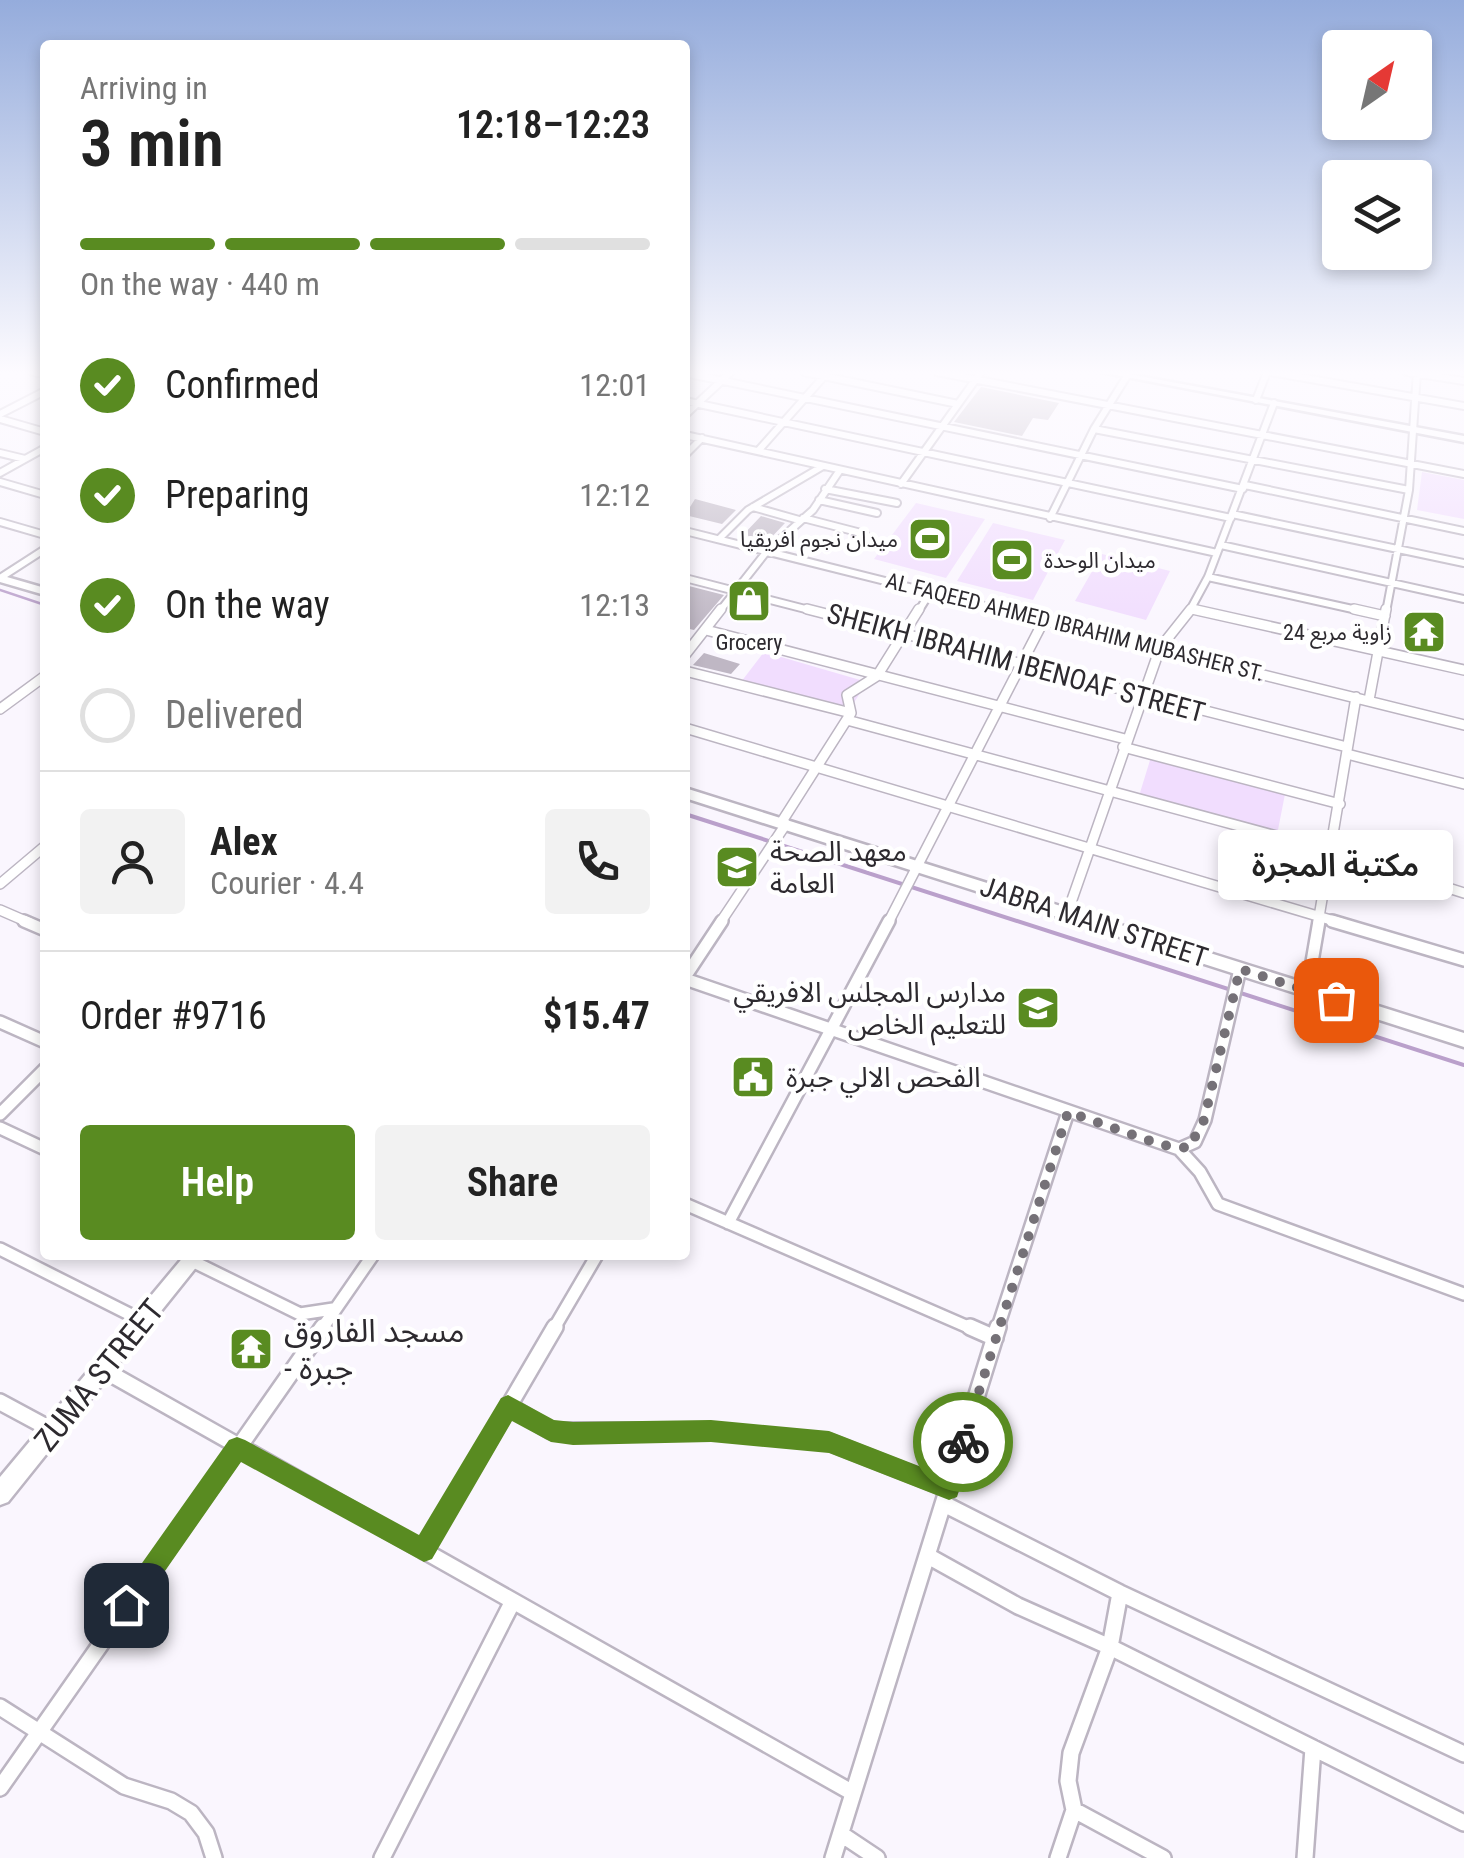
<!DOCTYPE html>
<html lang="en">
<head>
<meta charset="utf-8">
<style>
  :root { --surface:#fff; --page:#f2f2f2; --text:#222; --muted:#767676; --line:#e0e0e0; --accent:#598b21 }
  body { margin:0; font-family:"Roboto Condensed","Noto Sans Arabic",sans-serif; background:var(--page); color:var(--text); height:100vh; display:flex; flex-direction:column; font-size:38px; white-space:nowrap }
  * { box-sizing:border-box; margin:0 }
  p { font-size:32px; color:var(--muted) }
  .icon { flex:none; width:55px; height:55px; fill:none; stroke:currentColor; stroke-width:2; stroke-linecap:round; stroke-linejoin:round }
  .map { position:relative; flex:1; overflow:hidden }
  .sheet { position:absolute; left:40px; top:40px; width:650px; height:1220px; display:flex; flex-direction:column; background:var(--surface); border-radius:10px; box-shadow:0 5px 15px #0003 }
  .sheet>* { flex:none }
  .needle { width:65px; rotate:34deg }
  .fabs { position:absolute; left:1322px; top:30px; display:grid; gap:20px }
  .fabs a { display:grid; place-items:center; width:110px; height:110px; border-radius:10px; background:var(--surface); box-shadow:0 5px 15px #0003; font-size:50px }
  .pin { position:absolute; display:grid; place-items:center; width:85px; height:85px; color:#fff; margin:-42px; border-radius:20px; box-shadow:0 5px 15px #0006 }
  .courier { position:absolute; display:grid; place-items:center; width:100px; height:100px; margin:-50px; border:8px solid #598b21; border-radius:50%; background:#fff; color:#222; box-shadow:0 2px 12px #0007 }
  .bubble { position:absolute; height:70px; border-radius:10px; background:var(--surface); box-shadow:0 5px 15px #0003; font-size:32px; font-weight:600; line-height:70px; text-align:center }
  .head em { font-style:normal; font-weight:600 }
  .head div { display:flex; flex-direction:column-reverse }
  .head { display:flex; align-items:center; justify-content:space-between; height:170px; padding:0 40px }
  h1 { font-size:65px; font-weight:600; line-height:75px }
  .bar { display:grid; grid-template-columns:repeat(4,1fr); gap:15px 10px; align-content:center; height:120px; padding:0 40px }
  .bar i { height:12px; border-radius:8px; background:var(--line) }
  .bar .current { background:var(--accent) }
  .bar p { grid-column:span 4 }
  .line { display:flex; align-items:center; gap:25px; padding:0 40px; border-top:2px solid var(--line) }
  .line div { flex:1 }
  .round { display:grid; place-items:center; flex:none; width:105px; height:105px; border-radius:10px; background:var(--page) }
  ol { padding:0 40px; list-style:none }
  li { display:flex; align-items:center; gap:30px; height:110px }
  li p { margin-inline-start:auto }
  li .icon { padding:10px; border-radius:50%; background:var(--accent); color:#fff; stroke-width:4 }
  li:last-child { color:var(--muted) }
  li i { width:55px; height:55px; border:5px solid var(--line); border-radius:50% }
  .cta { display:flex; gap:20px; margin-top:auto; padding:20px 40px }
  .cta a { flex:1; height:115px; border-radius:10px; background:var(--accent); color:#fff; font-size:40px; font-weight:600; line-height:115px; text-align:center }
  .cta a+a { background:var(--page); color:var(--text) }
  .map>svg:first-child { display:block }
  .green { fill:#f1ddfe }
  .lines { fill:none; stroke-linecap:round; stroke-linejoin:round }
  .stream-far1 { stroke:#baa0cb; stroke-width:2.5 }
  .stream { stroke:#baa0cb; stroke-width:4 }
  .building { fill:#bfb7c4 }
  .street-far3-casing { stroke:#bcb5c2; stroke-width:10 }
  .street-far2-casing { stroke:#bcb5c2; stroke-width:12 }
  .street-far1-casing { stroke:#bcb5c2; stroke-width:16 }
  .street-casing { stroke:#bcb5c2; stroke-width:20 }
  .secondary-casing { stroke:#bcb5c2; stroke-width:5 }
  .street-far3 { stroke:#fff; stroke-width:6 }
  .street-far2 { stroke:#fff; stroke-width:9 }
  .street-far1 { stroke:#fff; stroke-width:11 }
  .street { stroke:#fff; stroke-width:15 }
  .secondary { fill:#fff; fill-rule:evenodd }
  .route { fill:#598b21 }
  .done { stroke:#757177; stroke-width:10; stroke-dasharray:0 18 }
  .labels { text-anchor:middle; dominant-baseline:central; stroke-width:9; stroke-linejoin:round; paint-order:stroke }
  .far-poi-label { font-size:22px; fill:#2d2a2f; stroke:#fff; text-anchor:end }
  .far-street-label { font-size:22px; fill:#2d2a2f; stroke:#fff }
  .street-label { font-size:28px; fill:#2d2a2f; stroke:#fff }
  .poi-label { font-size:28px; fill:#2d2a2f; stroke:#fff; text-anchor:start }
  .near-poi-label { font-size:32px; fill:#2d2a2f; stroke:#fff; text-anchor:start }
  .near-street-label { font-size:32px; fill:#2d2a2f; stroke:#fff }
</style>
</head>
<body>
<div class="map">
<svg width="1464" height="1858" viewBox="0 0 1464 1858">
  <rect width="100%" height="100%" fill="#faf6fe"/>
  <!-- green -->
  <path class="green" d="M1422,472l42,8v39l-47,-9z
    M916,503l69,16 -39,59 -72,-19z
    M993,523l72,17 -32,60 -76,-19z
    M1102,554l68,17 -24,49 -71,-19z
    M764,652l103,30 -19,30 -107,-30z
    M1151,757l134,37 -8,41 -138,-39z"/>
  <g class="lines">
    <!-- stream-far1 -->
    <path class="stream-far1" d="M0,590l45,15"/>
    <!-- stream -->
    <path class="stream" d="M685,814l779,251"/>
  </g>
  <!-- building -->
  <path class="building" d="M981,387l78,16 -11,17 -15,-2 -11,18 -68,-14z
    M695,499l41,11 -14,14 -37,-9z
    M761,516l24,7 -18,19 -24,-7z
    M685,585l39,10 -30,35 -9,-2z
    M704,653l36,11 -9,10 -38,-9z"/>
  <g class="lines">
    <defs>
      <path id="street-far3" d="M33,372l12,2
        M804,372l154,32
        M937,372l527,102
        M1271,372l193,34
        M1407,372l57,9
        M685,373l558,116
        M1256,400l11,-28
        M685,401l546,117
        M0,414l45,-23
        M685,415l46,-43
        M0,419l45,13
        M1094,429l315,61
        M685,435l532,118
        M758,451l69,-78
        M0,453l25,6
        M685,455l17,-17
        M0,473l45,-25
        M0,482l45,13
        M901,484l80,-112
        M1245,485l219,46
        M825,489l72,14
        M819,500l58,13
        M753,507l46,13
        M1232,514l232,49
        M803,518l62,16
        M1050,518l44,-89 33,-53
        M0,522l45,13
        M685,531l324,81
        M719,539l29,-29 75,-44
        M1221,545l243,54
        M1208,577l158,35
        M0,578l45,-29
        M685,578l132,34
        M1191,609l12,3
        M719,612l48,-61 46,-41 27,-40
        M918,612l13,-21
        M1189,612l19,-35 66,-174
        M1386,612l23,-122 8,-118"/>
      <path id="street-far2" d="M807,609l540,138
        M999,609l465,116
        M1192,609l272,61
        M1354,609l31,7
        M706,630l419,109
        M685,655l36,-46
        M685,671l166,42
        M1369,700l17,-91
        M0,709l45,-33
        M847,720l485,131 132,42
        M685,728l656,195
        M1123,747l217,57
        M1347,754l117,30
        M781,823l70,-110 -4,-18 30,-19 42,-67
        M0,884l45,-38
        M0,910l30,13
        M1067,914l93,-266 31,-39
        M720,923l66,-99
        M888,923l156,-303
        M1318,923l38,-226"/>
      <path id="street-far1" d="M24,921l21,9
        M1332,921l132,39
        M685,977l37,-56
        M685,979l494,170 16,-7 10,-22 35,-151
        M1307,991l12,-70
        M0,1022l45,20
        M0,1114l45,-45
        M0,1128l45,21
        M1179,1149l21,23 18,32 246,90
        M685,1204l290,126
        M728,1223l161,-302
        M0,1249l143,72
        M192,1261l108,53 33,-5
        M321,1330l52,-75
        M553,1330l44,-75
        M997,1330l71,-218"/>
      <path id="street" d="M970,1327l25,11
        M102,1369l751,424
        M0,1402l52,28
        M509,1406l42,25h160l118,11 120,47
        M944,1504l176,89 344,161
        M424,1551l131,-224
        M928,1556l90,50 92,41 354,176
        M0,1707l124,79 47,15 20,12 15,20 8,25
        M0,1788l323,-461
        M1074,1810l89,48
        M841,1834l36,24
        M382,1858l130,-255
        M833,1858l165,-531
        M1058,1858l16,-48 -6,-29 3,-28 39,-106 10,-54
        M1305,1858l8,-110"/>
      <path id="secondary" d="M1101,372h16l347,64v6z
        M0,575l45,13v7l-45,-13z
        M685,788l779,245v14l-779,-249z
        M185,1255h21l-198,247 -8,3v-28z"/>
    </defs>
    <!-- street-far3 casing -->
    <use href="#street-far3" class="street-far3-casing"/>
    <!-- street-far2 casing -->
    <use href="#street-far2" class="street-far2-casing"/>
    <!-- street-far1 casing -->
    <use href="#street-far1" class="street-far1-casing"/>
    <!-- street casing -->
    <use href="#street" class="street-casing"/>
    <!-- secondary casing -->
    <use href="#secondary" class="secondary-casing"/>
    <!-- street-far3 -->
    <use href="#street-far3" class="street-far3"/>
    <!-- street-far2 -->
    <use href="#street-far2" class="street-far2"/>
    <!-- street-far1 -->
    <use href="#street-far1" class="street-far1"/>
    <!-- street -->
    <use href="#street" class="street"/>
    <!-- secondary -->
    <use href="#secondary" class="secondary"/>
  </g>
  <!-- sky -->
  <linearGradient id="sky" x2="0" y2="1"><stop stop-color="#95acdc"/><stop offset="0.59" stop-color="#fdfbff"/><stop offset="1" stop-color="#fdfbff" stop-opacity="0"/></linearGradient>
  <rect width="1464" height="632" fill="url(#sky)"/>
  <!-- route -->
  <path class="route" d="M508,1395l46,25 19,2 138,-2 118,11 113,44 13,-41 8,-3 8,3 3,8 -17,55 -8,3 -120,-47 -118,-11 -138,3 -22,-3 -39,-21 -80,138 -8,3 -183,-100 -106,152 -9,3 -8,-3 -4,-9 4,-8 111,-157 8,-3 8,3 174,95 82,-137z"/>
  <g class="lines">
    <!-- done -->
    <path class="done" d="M963,1442l105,-330 94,33 27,3 15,-28 36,-151 96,31"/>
  </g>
  <!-- icons -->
  <defs>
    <symbol id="stadium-square" viewBox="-11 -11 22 22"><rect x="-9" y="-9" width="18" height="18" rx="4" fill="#598b21" stroke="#fff"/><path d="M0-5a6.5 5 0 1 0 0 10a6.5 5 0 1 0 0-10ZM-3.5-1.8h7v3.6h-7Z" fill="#fff"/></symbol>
    <symbol id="shop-square" viewBox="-11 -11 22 22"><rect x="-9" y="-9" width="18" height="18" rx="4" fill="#598b21" stroke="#fff"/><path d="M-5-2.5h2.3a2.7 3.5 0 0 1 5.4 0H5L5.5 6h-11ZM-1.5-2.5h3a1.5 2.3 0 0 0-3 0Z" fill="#fff"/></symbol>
    <symbol id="temple-square" viewBox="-11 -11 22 22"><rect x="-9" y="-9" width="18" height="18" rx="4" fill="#598b21" stroke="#fff"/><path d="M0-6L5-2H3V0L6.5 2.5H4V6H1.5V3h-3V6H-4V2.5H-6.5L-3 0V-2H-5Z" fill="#fff"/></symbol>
    <symbol id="university-square" viewBox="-11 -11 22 22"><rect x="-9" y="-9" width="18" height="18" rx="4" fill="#598b21" stroke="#fff"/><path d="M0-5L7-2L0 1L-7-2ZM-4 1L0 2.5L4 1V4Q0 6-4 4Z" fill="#fff"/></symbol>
    <symbol id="school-square" viewBox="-11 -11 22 22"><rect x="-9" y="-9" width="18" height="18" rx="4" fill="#598b21" stroke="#fff"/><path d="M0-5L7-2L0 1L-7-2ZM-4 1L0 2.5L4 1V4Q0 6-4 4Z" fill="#fff"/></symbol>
    <symbol id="civic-square" viewBox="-11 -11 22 22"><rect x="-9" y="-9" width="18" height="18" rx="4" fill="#598b21" stroke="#fff"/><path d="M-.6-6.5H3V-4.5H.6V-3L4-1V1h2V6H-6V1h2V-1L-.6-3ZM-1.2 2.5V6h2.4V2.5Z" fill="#fff"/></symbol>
  </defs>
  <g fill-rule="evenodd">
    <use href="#stadium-square" x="905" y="514" width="50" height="50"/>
    <use href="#stadium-square" x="987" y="535" width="50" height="50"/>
    <use href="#shop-square" x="724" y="576" width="50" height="50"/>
    <use href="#temple-square" x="1399" y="607" width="50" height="50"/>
    <use href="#university-square" x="712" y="842" width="50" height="50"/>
    <use href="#school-square" x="1013" y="983" width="50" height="50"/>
    <use href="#civic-square" x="728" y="1052" width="50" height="50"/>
    <use href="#temple-square" x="226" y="1324" width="50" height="50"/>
  </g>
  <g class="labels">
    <!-- far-poi labels -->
    <g class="far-poi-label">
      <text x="898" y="539">ميدان نجوم افريقيا</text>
      <text x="1044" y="560" text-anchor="start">ميدان الوحدة</text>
      <text x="1392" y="632">زاوية مربع 24</text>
      <text x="749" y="642" text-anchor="middle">Grocery</text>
    </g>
    <!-- far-street labels -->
    <g class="far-street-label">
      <text transform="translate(1075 627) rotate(14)">AL FAQEED AHMED IBRAHIM MUBASHER ST.</text>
    </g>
    <!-- street labels -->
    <g class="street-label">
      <text transform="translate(1016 663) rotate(15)">SHEIKH IBRAHIM IBENOAF STREET</text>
      <text transform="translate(1094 922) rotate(18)">JABRA MAIN STREET</text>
    </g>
    <!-- poi labels -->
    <g class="poi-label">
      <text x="770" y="851">معهد الصحة<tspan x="770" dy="32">العامة</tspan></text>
      <text x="1006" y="992" text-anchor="end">مدارس المجلس الافريقي<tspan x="1006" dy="32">للتعليم الخاص</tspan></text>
      <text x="786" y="1077">الفحص الالي جبرة</text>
    </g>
    <!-- near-poi labels -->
    <g class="near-poi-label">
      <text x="284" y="1331">مسجد الفاروق<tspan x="284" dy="37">- جبرة</tspan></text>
    </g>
    <!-- near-street labels -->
    <g class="near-street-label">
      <text transform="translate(99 1375) rotate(-51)">ZUMA STREET</text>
    </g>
  </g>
</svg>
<div class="fabs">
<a><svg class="needle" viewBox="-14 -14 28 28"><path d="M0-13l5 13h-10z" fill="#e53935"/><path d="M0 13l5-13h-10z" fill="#767676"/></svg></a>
<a><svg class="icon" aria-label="layers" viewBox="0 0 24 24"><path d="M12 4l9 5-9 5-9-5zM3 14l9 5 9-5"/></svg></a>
</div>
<div class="pin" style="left:1336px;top:1000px;background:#ea580c"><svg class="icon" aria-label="bag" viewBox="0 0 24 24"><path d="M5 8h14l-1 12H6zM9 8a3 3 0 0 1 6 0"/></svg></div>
<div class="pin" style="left:126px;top:1605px;background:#1f2937"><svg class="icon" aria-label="home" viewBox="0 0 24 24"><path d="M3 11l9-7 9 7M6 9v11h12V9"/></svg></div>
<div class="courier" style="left:963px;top:1442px"><svg class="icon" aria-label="bike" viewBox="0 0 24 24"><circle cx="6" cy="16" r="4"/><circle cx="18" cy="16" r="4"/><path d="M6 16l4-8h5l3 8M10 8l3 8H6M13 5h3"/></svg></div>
<div class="bubble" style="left:1218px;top:830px;width:235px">مكتبة المجرة</div>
<section class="sheet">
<div class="head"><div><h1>3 min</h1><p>Arriving in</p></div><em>12:18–12:23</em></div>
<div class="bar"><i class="current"></i><i class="current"></i><i class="current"></i><i></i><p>On the way · 440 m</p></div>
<ol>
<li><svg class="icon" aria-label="check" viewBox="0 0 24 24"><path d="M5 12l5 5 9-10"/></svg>Confirmed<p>12:01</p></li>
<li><svg class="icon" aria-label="check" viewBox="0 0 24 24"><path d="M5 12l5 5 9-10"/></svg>Preparing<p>12:12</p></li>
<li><svg class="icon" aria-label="check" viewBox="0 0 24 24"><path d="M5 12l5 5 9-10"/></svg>On the way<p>12:13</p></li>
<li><i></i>Delivered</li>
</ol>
<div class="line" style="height:180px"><a class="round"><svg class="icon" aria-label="person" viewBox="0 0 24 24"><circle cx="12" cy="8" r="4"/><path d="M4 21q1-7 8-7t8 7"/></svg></a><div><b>Alex</b><p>Courier · 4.4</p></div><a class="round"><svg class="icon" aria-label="phone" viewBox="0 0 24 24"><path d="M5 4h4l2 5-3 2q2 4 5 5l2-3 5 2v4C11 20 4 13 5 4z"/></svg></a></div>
<div class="line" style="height:130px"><div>Order #9716</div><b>$15.47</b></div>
<div class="cta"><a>Help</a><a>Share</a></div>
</section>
</div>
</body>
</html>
